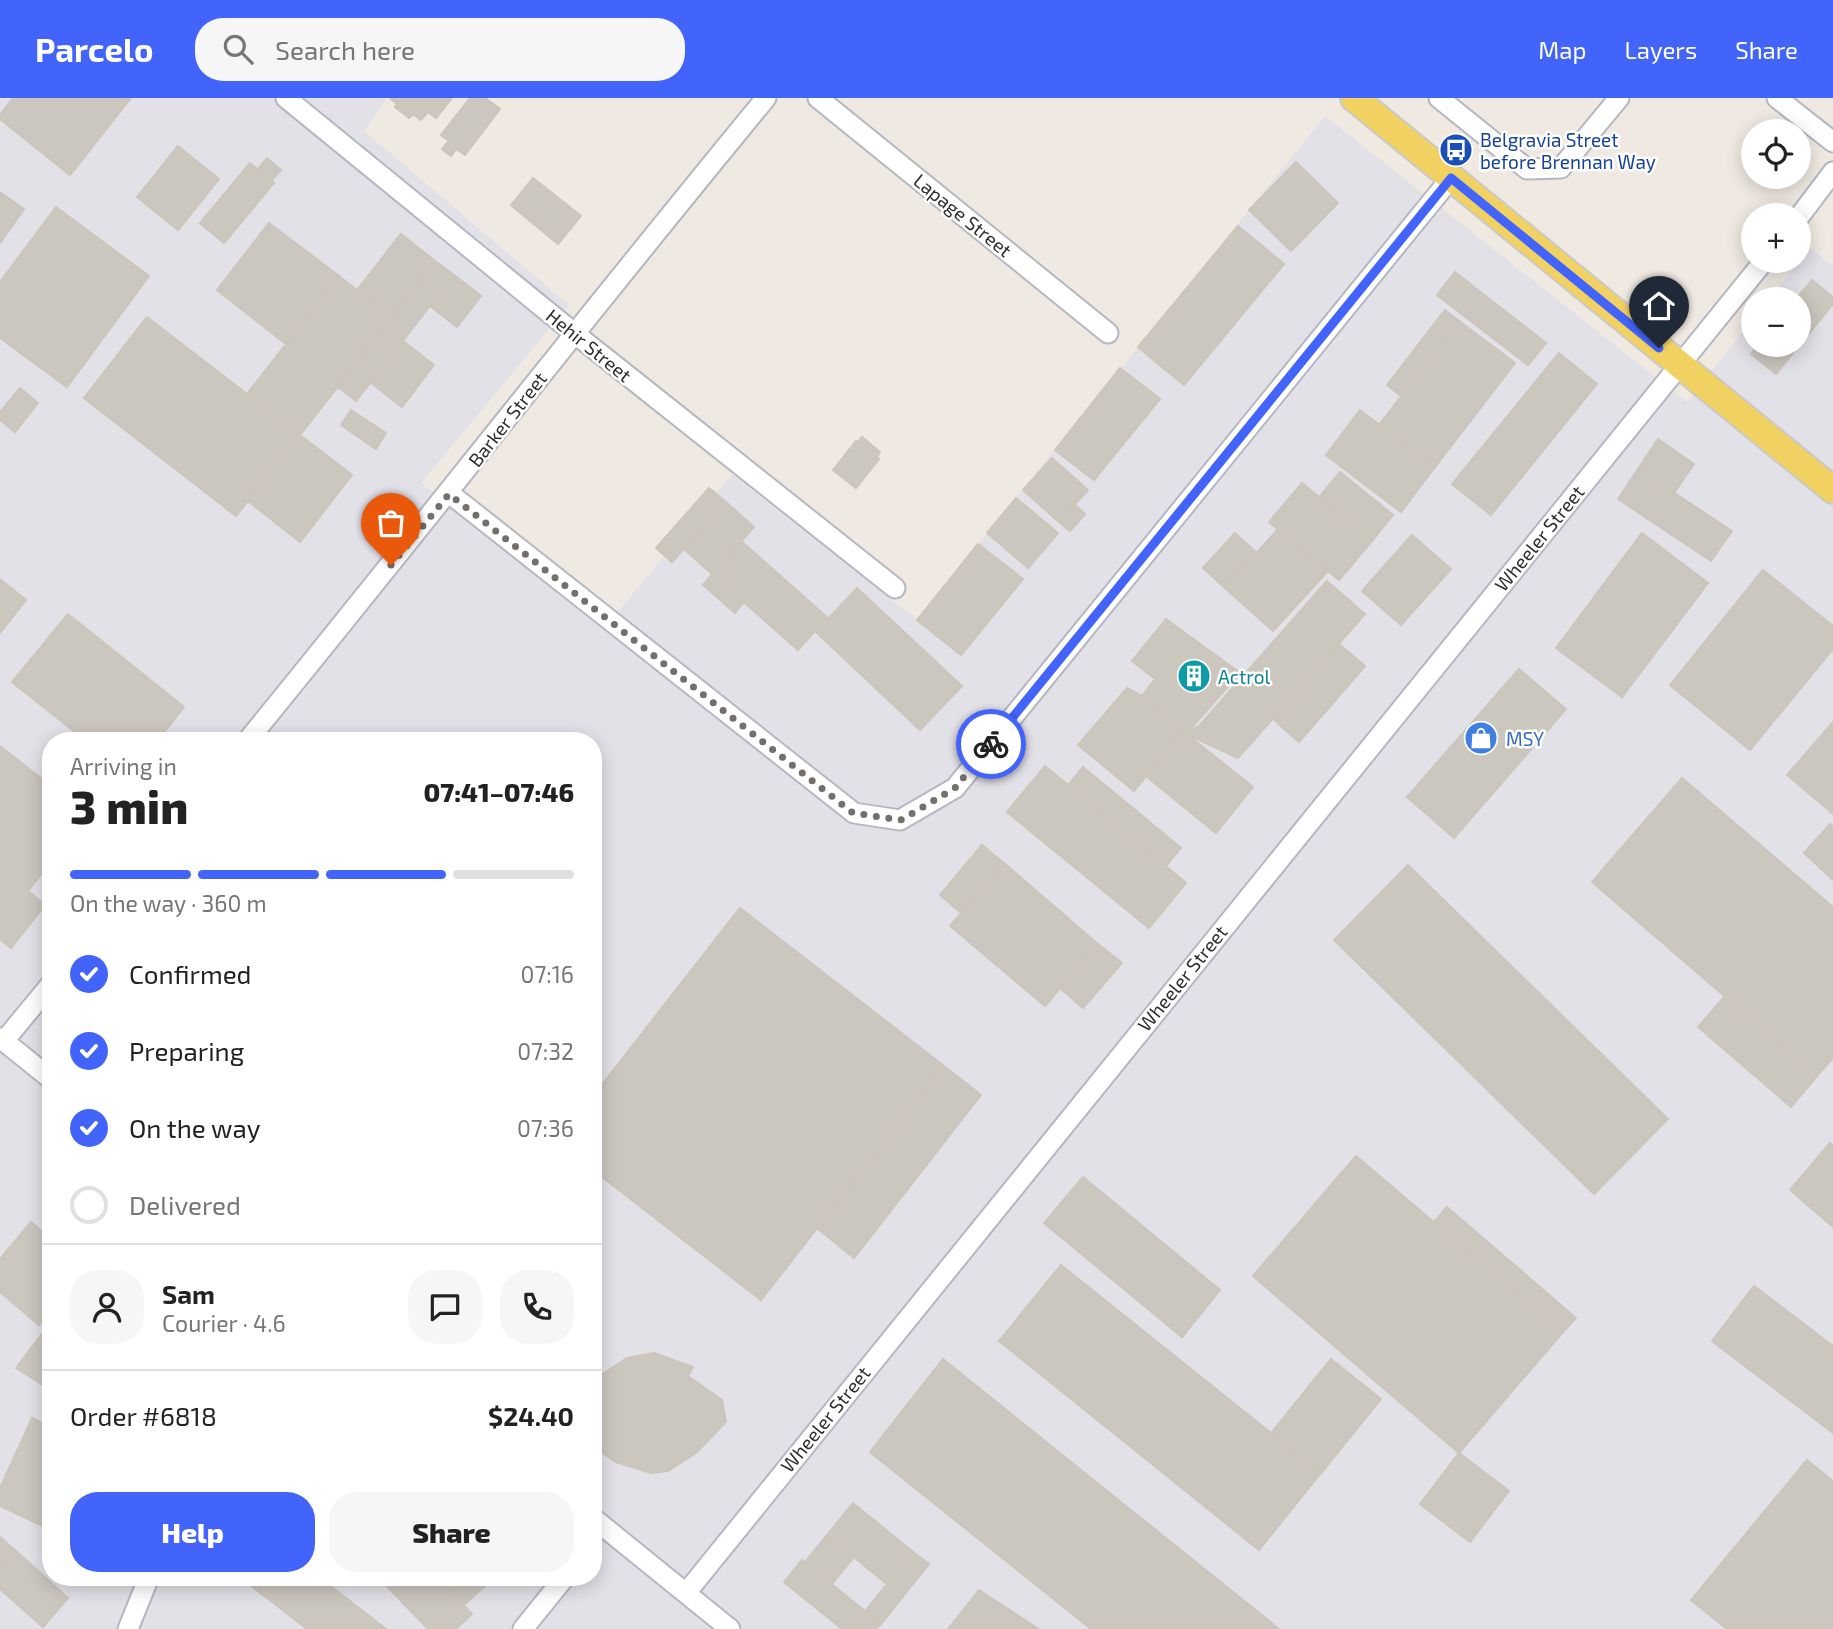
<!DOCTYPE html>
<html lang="en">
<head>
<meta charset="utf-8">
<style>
  :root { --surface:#fff; --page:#f6f6f6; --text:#222; --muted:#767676; --line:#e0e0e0; --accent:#4264fb }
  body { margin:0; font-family:"Exo 2",sans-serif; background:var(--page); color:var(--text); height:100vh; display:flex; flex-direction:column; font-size:26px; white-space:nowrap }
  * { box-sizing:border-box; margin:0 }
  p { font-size:23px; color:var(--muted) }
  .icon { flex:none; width:38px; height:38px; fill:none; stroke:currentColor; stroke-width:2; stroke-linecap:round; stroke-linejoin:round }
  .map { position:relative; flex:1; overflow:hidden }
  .panel { position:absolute; left:42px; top:634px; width:560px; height:854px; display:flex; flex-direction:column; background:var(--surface); border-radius:28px; box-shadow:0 4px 18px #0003 }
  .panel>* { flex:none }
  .tools { position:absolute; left:1741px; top:21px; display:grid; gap:14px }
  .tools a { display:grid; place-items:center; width:70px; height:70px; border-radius:50%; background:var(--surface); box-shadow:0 4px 18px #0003; font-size:35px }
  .pin { position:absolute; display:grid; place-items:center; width:60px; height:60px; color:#fff; margin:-72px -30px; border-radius:50% 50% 50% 0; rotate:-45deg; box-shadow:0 0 7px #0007 }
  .pin .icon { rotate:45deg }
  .courier { position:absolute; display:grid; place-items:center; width:70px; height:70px; margin:-35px; border:5px solid #4264fb; border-radius:50%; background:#fff; color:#222; box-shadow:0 2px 9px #0007 }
  .summary em { font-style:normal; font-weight:800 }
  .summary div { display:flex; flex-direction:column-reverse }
  .summary { display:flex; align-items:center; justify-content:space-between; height:119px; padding:0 28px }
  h1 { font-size:46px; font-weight:800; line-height:52px }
  .bar { display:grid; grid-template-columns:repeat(4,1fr); gap:10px 7px; align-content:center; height:84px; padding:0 28px }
  .bar i { height:9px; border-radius:5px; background:var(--line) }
  .bar .on { background:var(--accent) }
  .bar p { grid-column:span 4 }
  .line { display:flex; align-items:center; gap:18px; padding:0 28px; border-top:2px solid var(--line) }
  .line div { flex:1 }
  .round { display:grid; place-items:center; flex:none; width:74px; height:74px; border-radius:28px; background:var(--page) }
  ol { padding:0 28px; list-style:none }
  li { display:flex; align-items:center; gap:21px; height:77px }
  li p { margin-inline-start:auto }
  li .icon { padding:7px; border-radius:50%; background:var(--accent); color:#fff; stroke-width:4 }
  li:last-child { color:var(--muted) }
  li i { width:38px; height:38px; border:4px solid var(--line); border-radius:50% }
  .button { display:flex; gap:14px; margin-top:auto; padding:14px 28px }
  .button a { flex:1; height:80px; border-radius:28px; background:var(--accent); color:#fff; font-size:28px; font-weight:800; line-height:80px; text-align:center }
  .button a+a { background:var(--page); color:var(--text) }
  header { display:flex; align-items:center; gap:42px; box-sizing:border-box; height:98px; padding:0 35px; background:var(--accent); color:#fff }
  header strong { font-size:33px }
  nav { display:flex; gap:38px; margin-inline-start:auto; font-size:24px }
  .search { width:490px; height:63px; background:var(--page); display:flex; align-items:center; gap:18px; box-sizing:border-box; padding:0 24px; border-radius:28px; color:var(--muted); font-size:26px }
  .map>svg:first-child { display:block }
  .industrial { fill:#e3e1e8; fill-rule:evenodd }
  .building { fill:#cbc7bf; stroke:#cbc5ba; stroke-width:2 }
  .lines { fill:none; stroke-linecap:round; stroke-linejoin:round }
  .minor-casing { stroke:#b4b7c1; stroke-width:23 }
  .major-casing { stroke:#c9c9c9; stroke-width:30 }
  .minor { stroke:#fff; stroke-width:19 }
  .major { stroke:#f2d163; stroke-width:26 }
  .done { stroke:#726f6d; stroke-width:7; stroke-dasharray:0 12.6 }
  .route { stroke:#4264fb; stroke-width:9 }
  .labels { text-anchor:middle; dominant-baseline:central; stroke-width:5; stroke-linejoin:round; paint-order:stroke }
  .transit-label { font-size:19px; fill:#164399; stroke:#fff; text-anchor:start }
  .street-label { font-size:19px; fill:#2e2e2e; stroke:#fff }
  .culture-label { font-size:19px; fill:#0d838f; stroke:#fff; text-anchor:start }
  .shop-label { font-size:19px; fill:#366cbe; stroke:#fff; text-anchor:start }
</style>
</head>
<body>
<header>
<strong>Parcelo</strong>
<div class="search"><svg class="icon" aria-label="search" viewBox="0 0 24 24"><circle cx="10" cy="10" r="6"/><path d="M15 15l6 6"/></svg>Search here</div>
<nav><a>Map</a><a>Layers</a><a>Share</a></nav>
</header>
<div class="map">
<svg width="1833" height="1531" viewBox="0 0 1833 1531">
  <rect width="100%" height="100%" fill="#efe9e1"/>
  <!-- industrial -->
  <path class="industrial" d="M0,0h387l-23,33 205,174 -148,178 182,147 129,-156 185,146 408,-504 362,286 66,-83 1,26h45v-46h-30l41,-51 23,18v1363h-1833zM51,642h542v837h-542z"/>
  <!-- building -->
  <path class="building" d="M13,0h118l-61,77 -70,-56v-4z
    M390,0h60l1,1 -15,19 -8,-6 -7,8 -8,-6 -4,4 -14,-11 2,-3z
    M470,0h15l15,11 -35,46 -9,-6 -5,7 -9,-7 7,-8 -8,-6z
    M178,48l41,33 -41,51 -41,-33z
    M267,60l14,12 -10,11 -13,-12z
    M1296,64l42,41 -47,48 -42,-41z
    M250,65l24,20 -50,60 -24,-20z
    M533,80l48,38 -23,28 -47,-39z
    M0,94l24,17 -24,34z
    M56,109l93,69 -82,111 -67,-49v-56z
    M269,125l70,53 -53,68 -69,-54z
    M1238,128l46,38 -100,121 -46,-38z
    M401,136l34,27 -43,56 -35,-27z
    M435,163l19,14 -98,126 -19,-15z
    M1455,174l91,71 -18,22 -91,-70z
    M454,177l27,21 -24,31 -27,-21z
    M339,178l53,41 -92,118 -53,-41z
    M1812,182l21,17v7l-57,70 -25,-20 8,-9h40v-46h-3z
    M1445,212l14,11 -58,75 -14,-11z
    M147,219l153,118 -64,81 -152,-118z
    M1459,223l56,42 -80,104 -56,-42z
    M403,243l31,24 -32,42 -32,-25z
    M1559,255l38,31 -106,131 -39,-31z
    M1120,270l40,31 -66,81 -39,-30z
    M20,290l18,15 -23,29 -15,-12v-8z
    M351,312l35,23 -10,16 -35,-24z
    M1360,312l75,57 -34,45 -75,-57z
    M300,337l52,40 -52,67 -52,-41z
    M862,339l18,15 -3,5 2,2 -23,29 -23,-18 23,-29 2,1z
    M1658,341l36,25 -20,29 -36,-24z
    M1052,360l36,32 -29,32 -36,-32z
    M1638,371l94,62 -21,30 -93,-62z
    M1340,374l53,43 -21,26 -53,-44z
    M1302,385l70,58 -33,39 -70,-58z
    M709,390l17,14 -54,60 -16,-14z
    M1016,400l42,35 -30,35 -41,-35z
    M726,404l28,25 -42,47 -28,-25z
    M1075,407l10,9 -15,17 -11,-9z
    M1278,431l49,43 -54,59 -48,-43z
    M1235,435l21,19 -31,36 -22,-20z
    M1642,435l66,50 -86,114 -66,-49z
    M1412,437l39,34 -50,56 -39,-34z
    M741,443l86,76 -29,33 -86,-76z
    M978,446l45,35 -62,76 -44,-35z
    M1763,472l70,56v23l-83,101 -80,-65z
    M712,476l32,28 -9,11 -32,-28z
    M0,481l26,21 -26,33z
    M1327,483l38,33 -127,144 -52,-24 14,-9z
    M857,490l105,98 -42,44 -104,-98z
    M68,516l116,93 -26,33h-73l-73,-58z
    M1166,521l74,54 -54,61 -44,-38 13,-17 -23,-18z
    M1339,546l26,22 -66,76 -26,-23z
    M1519,571l47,40 -112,129 -47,-41z
    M1127,590l15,8 41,35 -49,60 -56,-46z
    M1833,624v92l-46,-39z
    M1183,633l70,56 -37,46 -70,-57z
    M0,648l51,40v76l-23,29 17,14 -34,43 -11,-9z
    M1045,668l141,117 -37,45 -142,-116z
    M1083,669l98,81 -15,18 -98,-81z
    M1682,680l151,129v151l-16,18 -225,-194z
    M1830,726l3,3v53l-29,-27z
    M982,747l22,18 -43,50 -21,-18z
    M1004,765l94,81 -53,62 -95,-80z
    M1408,767l260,254 -74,75 -260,-254z
    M740,810l204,158 -183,234 -168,-130v-74z
    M1098,846l24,19 -39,45 -23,-20z
    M1725,898l92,80 -26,31 -93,-80z
    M944,968l37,29 -127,163 -37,-30z
    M1830,1045l3,3v81l-43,-37z
    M1356,1058l207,176 -104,121 -206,-177z
    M1083,1079l137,113 -38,47 -138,-114z
    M1447,1109l129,111 -13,14 -129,-110z
    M31,1124l20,17v72l-12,14 -39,-33v-33z
    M1061,1167l260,208 -62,77 -260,-209z
    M1754,1188l79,60v87l-121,-92z
    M51,1224v68l-35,-22z
    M654,1255l39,14 -5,9 34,24 4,22 -30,31 -28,18 -17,2 -35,-11 -23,-16v-54l8,-9 -3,-6 29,-19z
    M943,1261l336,270h-188l-221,-177z
    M1331,1261l50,40 -60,74 -50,-40z
    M32,1320l19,9v103l-51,-24v-18z
    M1459,1355l50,38 -39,51 -50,-38z
    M1807,1362l26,21v148h-106l-36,-29z
    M853,1405l60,49 -26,32 -60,-49z
    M827,1437l27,22 -22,27 -27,-22z
    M0,1439l15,13 -15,17z
    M15,1452l53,48 -25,29 -43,-38v-22z
    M913,1454l16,12 -48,60 -16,-13z
    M802,1462l79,64 -5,5h-34l-58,-47z
    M240,1479h79l67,52h-79z
    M378,1479h59l35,37 -16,15h-28z
    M452,1479h43l-31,28 -20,-21z
    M979,1492l58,38 -89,1z"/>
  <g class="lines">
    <defs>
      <path id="minor" d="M286,0l288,235 321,255
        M818,0l290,235
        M1439,0l88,71 34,-1 58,-70
        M1777,0l56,44
        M1799,119l34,-45
        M449,395l405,320 46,7 55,-32 496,-610
        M248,642c174,-213 343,-430 518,-642
        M0,940l51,41
        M4,943l47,-57
        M593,1420l137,111
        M686,1495l1078,-1332
        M128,1531l21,-52
        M523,1531l42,-52"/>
      <path id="major" d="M1354,0l479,392"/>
    </defs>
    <!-- minor casing -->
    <use href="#minor" class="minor-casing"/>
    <!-- major casing -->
    <use href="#major" class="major-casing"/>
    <!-- minor -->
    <use href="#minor" class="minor"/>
    <!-- major -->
    <use href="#major" class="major"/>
  </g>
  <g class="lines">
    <!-- done -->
    <path class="done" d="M391,467l58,-71 404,319 48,7 54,-32 36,-44"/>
    <!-- route -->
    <path class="route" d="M991,646l460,-566 208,170"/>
  </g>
  <!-- icons -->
  <defs>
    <symbol id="bus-disc" viewBox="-11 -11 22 22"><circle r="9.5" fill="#1a4fb4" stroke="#fff"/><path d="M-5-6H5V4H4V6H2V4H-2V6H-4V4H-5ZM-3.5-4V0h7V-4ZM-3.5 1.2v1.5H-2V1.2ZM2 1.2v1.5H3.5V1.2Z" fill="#fff"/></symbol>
    <symbol id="building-disc" viewBox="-11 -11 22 22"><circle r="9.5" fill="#0f9aa8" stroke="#fff"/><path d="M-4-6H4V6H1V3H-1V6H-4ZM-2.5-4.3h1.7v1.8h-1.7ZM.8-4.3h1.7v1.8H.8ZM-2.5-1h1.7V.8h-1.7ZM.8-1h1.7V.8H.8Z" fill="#fff"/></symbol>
    <symbol id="shop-disc" viewBox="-11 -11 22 22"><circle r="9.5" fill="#3f7fe0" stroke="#fff"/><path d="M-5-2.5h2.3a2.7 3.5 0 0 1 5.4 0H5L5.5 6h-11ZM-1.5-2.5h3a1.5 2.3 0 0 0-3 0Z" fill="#fff"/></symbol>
  </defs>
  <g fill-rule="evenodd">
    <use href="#bus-disc" x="1437" y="33" width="38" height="38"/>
    <use href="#building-disc" x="1175" y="559" width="38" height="38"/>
    <use href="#shop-disc" x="1462" y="621" width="38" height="38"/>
  </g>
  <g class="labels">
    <!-- transit labels -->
    <g class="transit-label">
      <text x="1480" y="41">Belgravia Street<tspan x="1480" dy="22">before Brennan Way</tspan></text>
    </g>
    <!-- street labels -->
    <g class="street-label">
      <text transform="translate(963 117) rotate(39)">Lapage Street</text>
      <text transform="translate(589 247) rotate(39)">Hehir Street</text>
      <text transform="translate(507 321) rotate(-52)">Barker Street</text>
      <text transform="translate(1539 440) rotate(-51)">Wheeler Street</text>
      <text transform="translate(1182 880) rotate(-51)">Wheeler Street</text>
      <text transform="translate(825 1321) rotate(-51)">Wheeler Street</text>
    </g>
    <!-- culture labels -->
    <g class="culture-label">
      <text x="1218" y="578">Actrol</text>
    </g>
    <!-- shop labels -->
    <g class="shop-label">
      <text x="1506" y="640">MSY</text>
    </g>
  </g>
</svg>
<div class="tools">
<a><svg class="icon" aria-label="locate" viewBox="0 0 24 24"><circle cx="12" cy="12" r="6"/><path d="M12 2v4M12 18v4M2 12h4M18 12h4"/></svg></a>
<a>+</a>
<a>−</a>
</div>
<div class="pin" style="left:391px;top:467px;background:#ea580c"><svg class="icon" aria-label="bag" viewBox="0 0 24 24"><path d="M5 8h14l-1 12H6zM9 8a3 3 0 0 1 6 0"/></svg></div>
<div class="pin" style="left:1659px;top:250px;background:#1f2937"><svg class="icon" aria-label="home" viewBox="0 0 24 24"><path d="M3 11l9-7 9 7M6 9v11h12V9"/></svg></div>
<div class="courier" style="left:991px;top:646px"><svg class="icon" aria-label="bike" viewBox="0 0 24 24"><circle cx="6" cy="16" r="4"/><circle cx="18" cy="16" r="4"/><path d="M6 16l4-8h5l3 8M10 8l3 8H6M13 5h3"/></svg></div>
<section class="panel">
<div class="summary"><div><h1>3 min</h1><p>Arriving in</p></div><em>07:41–07:46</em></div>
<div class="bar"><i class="on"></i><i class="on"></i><i class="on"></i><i></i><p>On the way · 360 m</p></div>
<ol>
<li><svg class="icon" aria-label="check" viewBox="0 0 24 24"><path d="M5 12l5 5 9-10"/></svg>Confirmed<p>07:16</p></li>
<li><svg class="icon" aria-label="check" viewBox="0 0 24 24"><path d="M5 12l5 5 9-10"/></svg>Preparing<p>07:32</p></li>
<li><svg class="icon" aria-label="check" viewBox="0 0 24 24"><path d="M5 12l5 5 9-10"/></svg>On the way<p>07:36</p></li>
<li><i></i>Delivered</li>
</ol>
<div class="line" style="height:126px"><a class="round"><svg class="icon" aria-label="person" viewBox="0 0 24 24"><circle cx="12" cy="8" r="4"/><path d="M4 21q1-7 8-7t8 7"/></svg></a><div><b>Sam</b><p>Courier · 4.6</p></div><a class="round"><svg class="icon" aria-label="chat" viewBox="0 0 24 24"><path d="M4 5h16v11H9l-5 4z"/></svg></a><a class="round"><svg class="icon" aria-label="phone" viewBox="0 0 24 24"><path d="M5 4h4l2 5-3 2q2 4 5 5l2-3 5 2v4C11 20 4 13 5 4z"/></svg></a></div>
<div class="line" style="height:91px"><div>Order #6818</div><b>$24.40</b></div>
<div class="button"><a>Help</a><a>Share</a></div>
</section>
</div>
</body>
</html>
